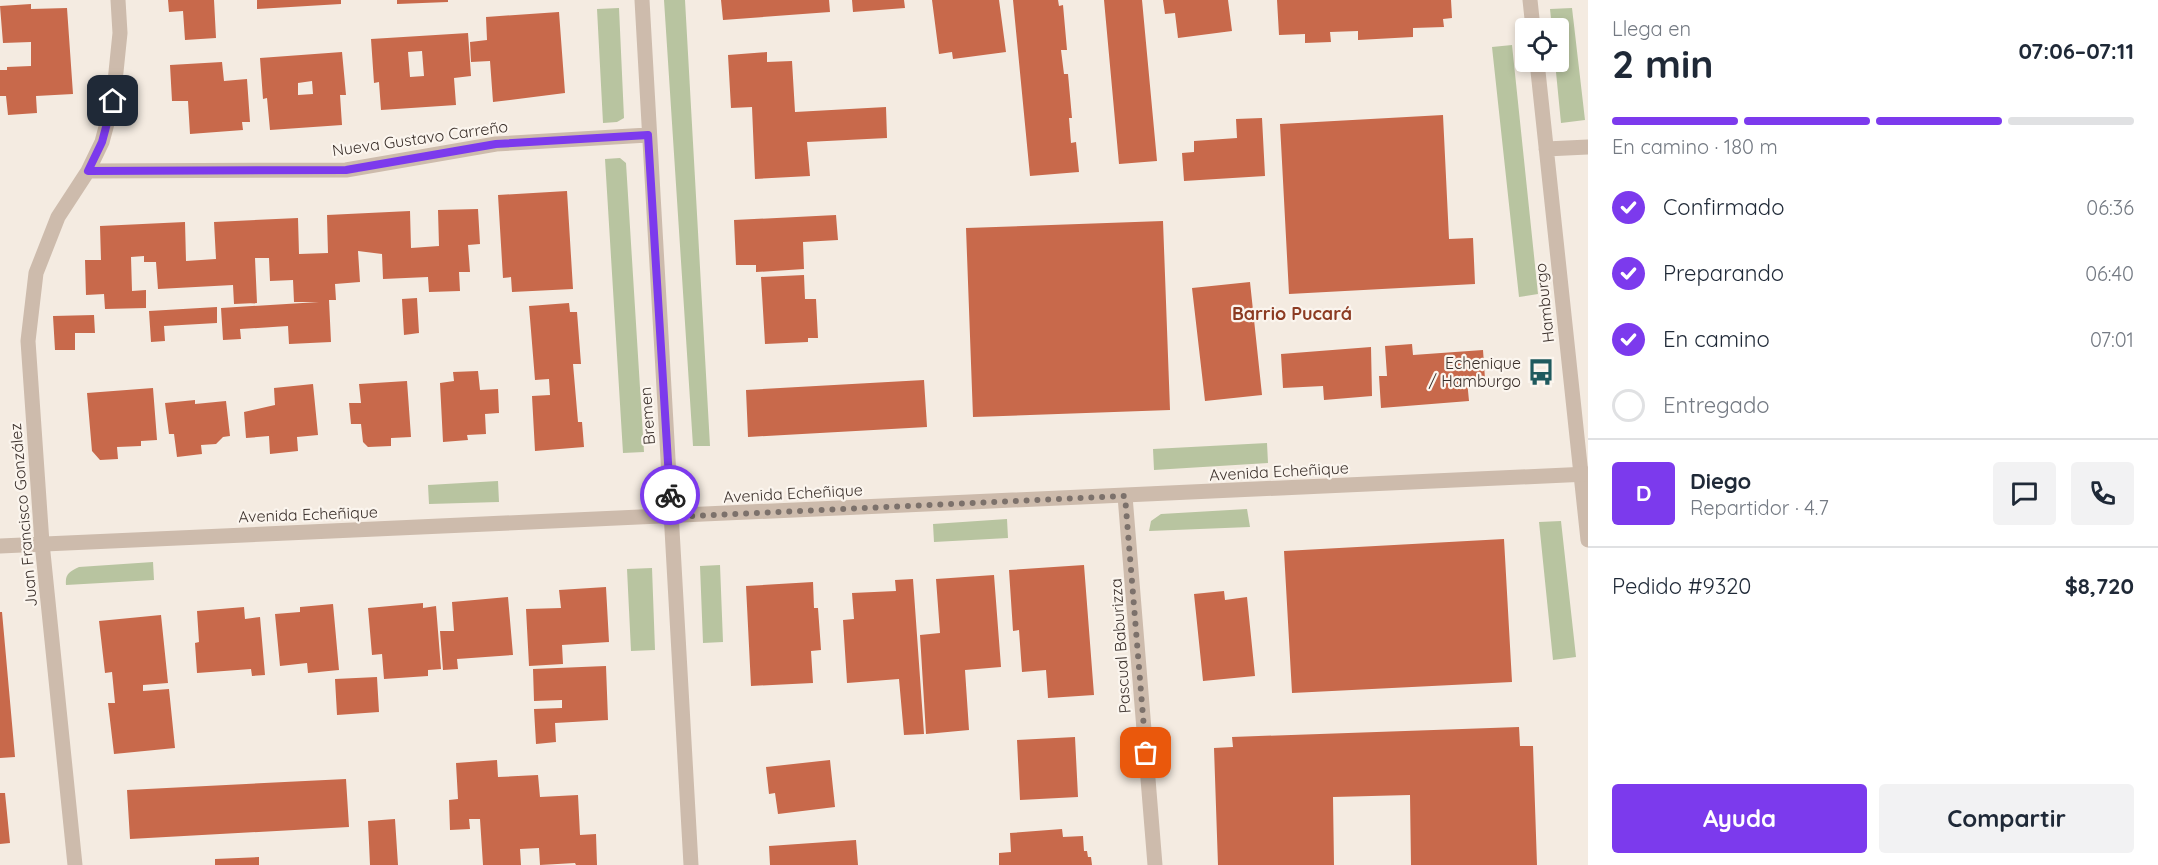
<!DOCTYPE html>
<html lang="es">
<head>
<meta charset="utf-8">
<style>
  :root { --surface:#fff; --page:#f2f2f3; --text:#1f2937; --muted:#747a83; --line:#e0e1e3; --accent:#7c3aed }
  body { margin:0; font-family:Quicksand,sans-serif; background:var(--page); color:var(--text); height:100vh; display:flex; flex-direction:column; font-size:22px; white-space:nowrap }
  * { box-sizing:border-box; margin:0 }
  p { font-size:20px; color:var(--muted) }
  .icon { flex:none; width:33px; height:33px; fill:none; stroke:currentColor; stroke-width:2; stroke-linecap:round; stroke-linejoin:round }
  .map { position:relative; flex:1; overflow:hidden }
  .drawer { display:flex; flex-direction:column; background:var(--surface); width:570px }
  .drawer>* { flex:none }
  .tools { position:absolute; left:1515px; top:18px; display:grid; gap:12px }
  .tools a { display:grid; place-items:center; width:54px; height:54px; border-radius:6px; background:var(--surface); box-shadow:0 3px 9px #0003; font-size:30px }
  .pin { position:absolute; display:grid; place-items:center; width:51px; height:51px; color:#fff; margin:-26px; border-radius:12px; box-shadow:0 3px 9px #0006 }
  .courier { position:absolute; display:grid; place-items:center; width:60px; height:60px; margin:-30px; border:4px solid #7c3aed; border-radius:50%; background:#fff; color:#222; box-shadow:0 2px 8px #0007 }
  .summary em { font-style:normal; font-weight:700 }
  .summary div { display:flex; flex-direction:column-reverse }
  .summary { display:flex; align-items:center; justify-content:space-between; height:102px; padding:0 24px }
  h1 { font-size:39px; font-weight:700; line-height:45px }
  .bar { display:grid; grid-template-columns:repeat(4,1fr); gap:9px 6px; align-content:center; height:72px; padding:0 24px }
  .bar i { height:8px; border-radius:4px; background:var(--line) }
  .bar .current { background:var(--accent) }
  .bar p { grid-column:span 4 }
  .line { display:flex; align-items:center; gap:15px; padding:0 24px; border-top:2px solid var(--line) }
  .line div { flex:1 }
  .round { display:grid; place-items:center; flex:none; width:63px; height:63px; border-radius:6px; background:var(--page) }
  ol { padding:0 24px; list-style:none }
  li { display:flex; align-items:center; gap:18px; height:66px }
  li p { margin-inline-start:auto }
  li .icon { padding:6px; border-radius:50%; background:var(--accent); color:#fff; stroke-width:4 }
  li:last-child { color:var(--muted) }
  li i { width:33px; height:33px; border:3px solid var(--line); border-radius:50% }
  .cta { display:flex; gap:12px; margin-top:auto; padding:12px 24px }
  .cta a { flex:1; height:69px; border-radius:6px; background:var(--accent); color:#fff; font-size:24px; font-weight:700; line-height:69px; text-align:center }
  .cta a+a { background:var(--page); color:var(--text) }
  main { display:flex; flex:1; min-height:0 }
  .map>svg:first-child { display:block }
  .green { fill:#b8c4a0 }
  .building { fill:#c8694b; fill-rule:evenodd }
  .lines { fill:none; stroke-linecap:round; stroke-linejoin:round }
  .minor { stroke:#cdbbac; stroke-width:15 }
  .tertiary { stroke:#cdbbac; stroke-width:15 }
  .done { stroke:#7c716b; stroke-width:6; stroke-dasharray:0 10.8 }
  .route { stroke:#7c3aed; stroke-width:8 }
  .labels { text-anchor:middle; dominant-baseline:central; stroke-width:4.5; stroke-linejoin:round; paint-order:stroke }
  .street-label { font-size:16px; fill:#3b302b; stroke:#fbf5ee }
  .poi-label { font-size:16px; fill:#3b302b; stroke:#fbf5ee; text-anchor:end }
  .neighbourhood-label { font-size:18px; font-weight:bold; fill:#8c3b22; stroke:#fbf5ee }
</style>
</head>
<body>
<main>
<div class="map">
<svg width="1588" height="865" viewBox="0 0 1588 865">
  <rect width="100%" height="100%" fill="#f4ebe1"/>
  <!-- green -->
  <path class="green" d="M664,0h21l25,446h-17z
    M619,8l5,110 -7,4 -14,1 -6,-114z
    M1572,8l13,112 -24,3 -6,-61h3v-34h-6l-2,-19z
    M1512,45l26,249 -19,3 -27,-250z
    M620,158l6,5 18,289 -21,1 -18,-294z
    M1267,443l1,20 -114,7 -1,-21z
    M498,481l1,21 -70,2 -1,-19z
    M1247,509l3,18 -101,4 2,-10 10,-7z
    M1007,519l1,19 -74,4 -1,-18z
    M1561,521l15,136 -23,3 -14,-138z
    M153,562l1,18 -88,5c-1,-11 3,-13 13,-18z
    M720,565l3,77 -20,1 -3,-77z
    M652,568l3,82 -24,1 -4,-82z"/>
  <!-- building -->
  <path class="building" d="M168,0h46l2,38 -31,2 -2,-29 -14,1z
    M257,0h84v4l-84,5z
    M397,0h51v2l-51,2z
    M721,0h108l1,12 -107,8z
    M852,0h52l1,8 -52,4z
    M932,0h67l7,52 -53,7 -1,-7 -13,2z
    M1013,0h45l1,6 4,-1 4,45h-6l3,24h4l4,44h-3l2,25 5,-1 3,30 -49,4z
    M1104,0h38l15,161 -38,3z
    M1163,0h65l4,31 -54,7 -3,-25 -10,1z
    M1277,0h174l1,18 -9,1 1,8 -31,1v9l-55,3v-9l-28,1 1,10 -26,1v-9l-26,1z
    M31,4v5l36,-1 6,86 -37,2 1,17 -29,2 -2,-19h-6v-26h7v-3l24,-1v-24l-28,1 -3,-37z
    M559,12l6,81 -72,9 -3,-41 -19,1 -1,-20 17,-2 -1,-23z
    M468,33l3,43 -17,2 2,27 -75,5 -2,-28 -5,1 -3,-44zM422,51l2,25 -14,1 -2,-25z
    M342,52l4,43h-6l2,30 -72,5 -3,-32 -4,1 -3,-41zM312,81l1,13 -15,1v-12z
    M767,52v10l25,-1 3,51 91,-5 1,31 -80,4 3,34 -55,3 -3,-72 -21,1 -3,-53z
    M222,62l2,19 23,-2 3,43h-8l1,8 -53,4 -2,-33h-16l-2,-36z
    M1443,115l6,124 24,-1 2,46 -186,10 -9,-170z
    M1262,118l3,58 -81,5 -2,-28 12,-1v-11l43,-3 -1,-19z
    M567,191l6,98 -61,3 -1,-15 -8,1 -5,-83z
    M478,209l2,35 -12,1 2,27h-11l1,19 -31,1 -1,-15 -45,2 -1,-25 -24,-3 2,31 -25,2 1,16h-7l2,42 -42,2 -1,-18 -48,3 1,10 -18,1 -2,-32 98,-6h-25l-1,-22 -23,1 -1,-23h-14l2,45 -23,1 -1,-19 -75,4 -2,-27h-12v-6l-13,1 1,34 14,-1v18l-41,1 -1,-15 -18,1 -1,-35h16l-1,-34 85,-4 1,39 30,-2 -2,-37 84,-4 1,36 29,-1 -1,-38 83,-4 1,37 28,-2 -1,-36z
    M836,215l2,25 -35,2 1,27 -48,3v-7h-20l-2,-45z
    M1163,221l7,189 -197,7 -7,-189z
    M804,275l1,24h11l2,39h-10v4l-43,2 -4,-67z
    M1250,282l12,113 -57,6 -13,-113z
    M417,298l2,35 -15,2 -2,-36z
    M569,303l1,9h7l4,52h-8l5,58h4l2,25 -49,4 -3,-55 18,-1 -1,-16 -14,1 -6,-74z
    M217,307v16l-53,3 1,15 -14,1 -2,-31z
    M94,315l1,18h-20v17h-20l-2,-34z
    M1412,344l1,11 70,-5 2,29 -18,1 2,21 -88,7 -2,-32h8l-2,-30z
    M1371,347l1,49 -48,4 -1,-14 -40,2 -2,-34z
    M478,371l2,19 18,-1 1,24 -14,1 1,20 -19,1 1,5 -25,2 -3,-59 14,-2 -1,-9z
    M924,380l3,47 -179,10 -2,-47z
    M407,381l4,56 -20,1v8l-23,1 -5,-5 -2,-18h-10l-2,-21h12l-2,-19z
    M313,384l5,51 -21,2 1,14 -28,3 -1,-18 -23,2 -2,-26 31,-7 -1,-17z
    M153,388l4,52 -16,1v5l-24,1 1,12 -18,1 -8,-9 -5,-58z
    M195,400v4l31,-3 4,35 -7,1 -7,7 -15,1 1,9 -25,3 -3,-23h-5l-4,-31z
    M1504,539l8,143 -220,11 -8,-142z
    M1084,565l10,130 -46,3 -2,-28 -24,2 -3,-42 -6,1 -4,-61z
    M994,575l7,92 -36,3 4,60 -43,4 -6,-99 20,-2 -4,-54z
    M913,579l11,155 -20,1 -5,-56 -52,4 -4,-63 11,-1 -2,-26 44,-2 -1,-11z
    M813,582l1,26h4l3,42 -10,1 2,32 -62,3 -5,-100z
    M606,587l3,55 -47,3 1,19 -34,2 -3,-57 35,-1 -2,-18z
    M1224,591l1,9 22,-3 8,79 -52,5 -9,-87z
    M508,597l5,58 -56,4 1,10 -15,1 -3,-39h14l-2,-29z
    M423,603v5l13,-2 5,63 -13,1v6l-44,3 -2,-25 -10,1 -4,-47z
    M333,604l6,66 -31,3 -1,-10 -27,3 -5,-52 25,-2v-5z
    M244,607l1,12 15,-2 5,58 -13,1 -1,-7 -54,4 -2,-30 4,-1 -2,-31z
    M0,612h2l13,145 -15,1z
    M161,615l7,68 -25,2v6l26,-2 6,59 -61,6 -6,-51h7l-3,-31 -7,1 -6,-52z
    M606,666l2,54 -53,3 1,19 -20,2 -2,-35 28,-1v-8l-28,1 -1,-32z
    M377,677l2,35 -42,3 -2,-36z
    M1519,727l1,19h13l4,119h-126l-1,-70 -77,2 1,68h-116l-4,-117 19,-1 -1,-10z
    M1075,737l3,60 -58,3 -3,-60z
    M497,760l1,17 40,-2 2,22 38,-2 2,40 16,-1 1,31h-21l-1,-2 -35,2 -1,-17 -19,1 1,16h-38l-3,-46h-11l1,10 -20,1 -1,-30 9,-1 -2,-36z
    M830,760l5,47 -57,7 -3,-21 -6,1 -3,-27z
    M346,779l3,48 -219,12 -3,-49z
    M0,793h5l5,50 -10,1z
    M395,819l3,46h-28l-2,-44z
    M1062,829l1,8 20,-1 1,15h3l1,6h3l1,8h-93v-12l12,-1 -1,-19z
    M856,840l2,25h-88l-1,-19z
    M259,857v8h-44v-6z"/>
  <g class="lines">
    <!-- minor -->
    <path class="minor" d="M642,0l49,865
      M1530,0l3,28
      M1537,62l51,478
      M1546,149l42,-2
      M88,171l258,-1 150,-26 152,-9
      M1125,496l30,369
      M75,865l-33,-322 -14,-202 8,-68 22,-56 30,-46 14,-29 11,-41 7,-68 -2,-33"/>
    <!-- tertiary -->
    <path class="tertiary" d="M0,546l1588,-72"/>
  </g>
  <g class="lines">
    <!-- done -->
    <path class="done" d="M670,495l1,22 454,-21 21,257"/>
    <!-- route -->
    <path class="route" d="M113,101l-11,41 -14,29 258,-1 150,-26 152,-9 22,360"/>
  </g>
  <!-- icons -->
  <defs>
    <symbol id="bus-bare" viewBox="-9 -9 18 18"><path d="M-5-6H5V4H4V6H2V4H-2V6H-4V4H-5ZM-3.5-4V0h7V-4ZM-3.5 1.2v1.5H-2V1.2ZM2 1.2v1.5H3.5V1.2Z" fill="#1f5a5e" stroke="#fbf5ee" stroke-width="2.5" paint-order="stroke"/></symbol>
  </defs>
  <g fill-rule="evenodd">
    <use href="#bus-bare" x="1522" y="353" width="38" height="38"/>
  </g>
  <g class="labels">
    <!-- street labels -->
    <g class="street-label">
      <text transform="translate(420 138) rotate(-8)">Nueva Gustavo Carreño</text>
      <text transform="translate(1544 303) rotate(-96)">Hamburgo</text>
      <text transform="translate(647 416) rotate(-94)">Bremen</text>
      <text transform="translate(1279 471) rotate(-3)">Avenida Echeñique</text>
      <text transform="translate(793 493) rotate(-3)">Avenida Echeñique</text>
      <text transform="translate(308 514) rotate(-2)">Avenida Echeñique</text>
      <text transform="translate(23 515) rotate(-95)">Juan Francisco González</text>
      <text transform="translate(1120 646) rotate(-94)">Pascual Baburizza</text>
    </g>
    <!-- poi labels -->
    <g class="poi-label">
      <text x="1521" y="363">Echenique<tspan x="1521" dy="18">/ Hamburgo</tspan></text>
    </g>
    <!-- neighbourhood labels -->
    <g class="neighbourhood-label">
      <text x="1292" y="313">Barrio Pucará</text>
    </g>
  </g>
</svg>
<div class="tools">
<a><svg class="icon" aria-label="locate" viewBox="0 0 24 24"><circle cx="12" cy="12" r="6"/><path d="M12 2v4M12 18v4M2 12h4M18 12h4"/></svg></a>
</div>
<div class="pin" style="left:1146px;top:753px;background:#ea580c"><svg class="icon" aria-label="bag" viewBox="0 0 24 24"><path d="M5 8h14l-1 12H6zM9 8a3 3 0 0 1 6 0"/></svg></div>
<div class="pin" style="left:113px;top:101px;background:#1f2937"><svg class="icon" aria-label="home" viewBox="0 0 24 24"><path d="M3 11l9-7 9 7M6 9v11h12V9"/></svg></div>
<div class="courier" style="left:670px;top:495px"><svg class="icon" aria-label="bike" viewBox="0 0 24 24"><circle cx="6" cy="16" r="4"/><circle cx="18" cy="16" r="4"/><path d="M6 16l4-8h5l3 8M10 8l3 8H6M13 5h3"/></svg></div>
</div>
<section class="drawer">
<div class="summary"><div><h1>2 min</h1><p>Llega en</p></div><em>07:06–07:11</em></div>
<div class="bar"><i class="current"></i><i class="current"></i><i class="current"></i><i></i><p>En camino · 180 m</p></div>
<ol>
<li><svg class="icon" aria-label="check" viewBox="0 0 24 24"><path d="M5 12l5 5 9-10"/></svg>Confirmado<p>06:36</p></li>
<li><svg class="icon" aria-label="check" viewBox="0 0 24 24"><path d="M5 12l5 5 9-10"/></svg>Preparando<p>06:40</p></li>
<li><svg class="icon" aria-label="check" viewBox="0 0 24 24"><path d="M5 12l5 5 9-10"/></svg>En camino<p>07:01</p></li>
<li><i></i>Entregado</li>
</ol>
<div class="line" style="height:108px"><b class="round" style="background:var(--accent);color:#fff">D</b><div><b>Diego</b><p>Repartidor · 4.7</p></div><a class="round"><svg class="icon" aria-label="chat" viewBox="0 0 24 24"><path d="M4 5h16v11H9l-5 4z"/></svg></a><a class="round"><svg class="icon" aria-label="phone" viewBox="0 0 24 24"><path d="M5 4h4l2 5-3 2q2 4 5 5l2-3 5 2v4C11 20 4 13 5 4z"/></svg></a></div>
<div class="line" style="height:78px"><div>Pedido #9320</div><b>$8,720</b></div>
<div class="cta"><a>Ayuda</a><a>Compartir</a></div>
</section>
</main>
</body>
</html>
